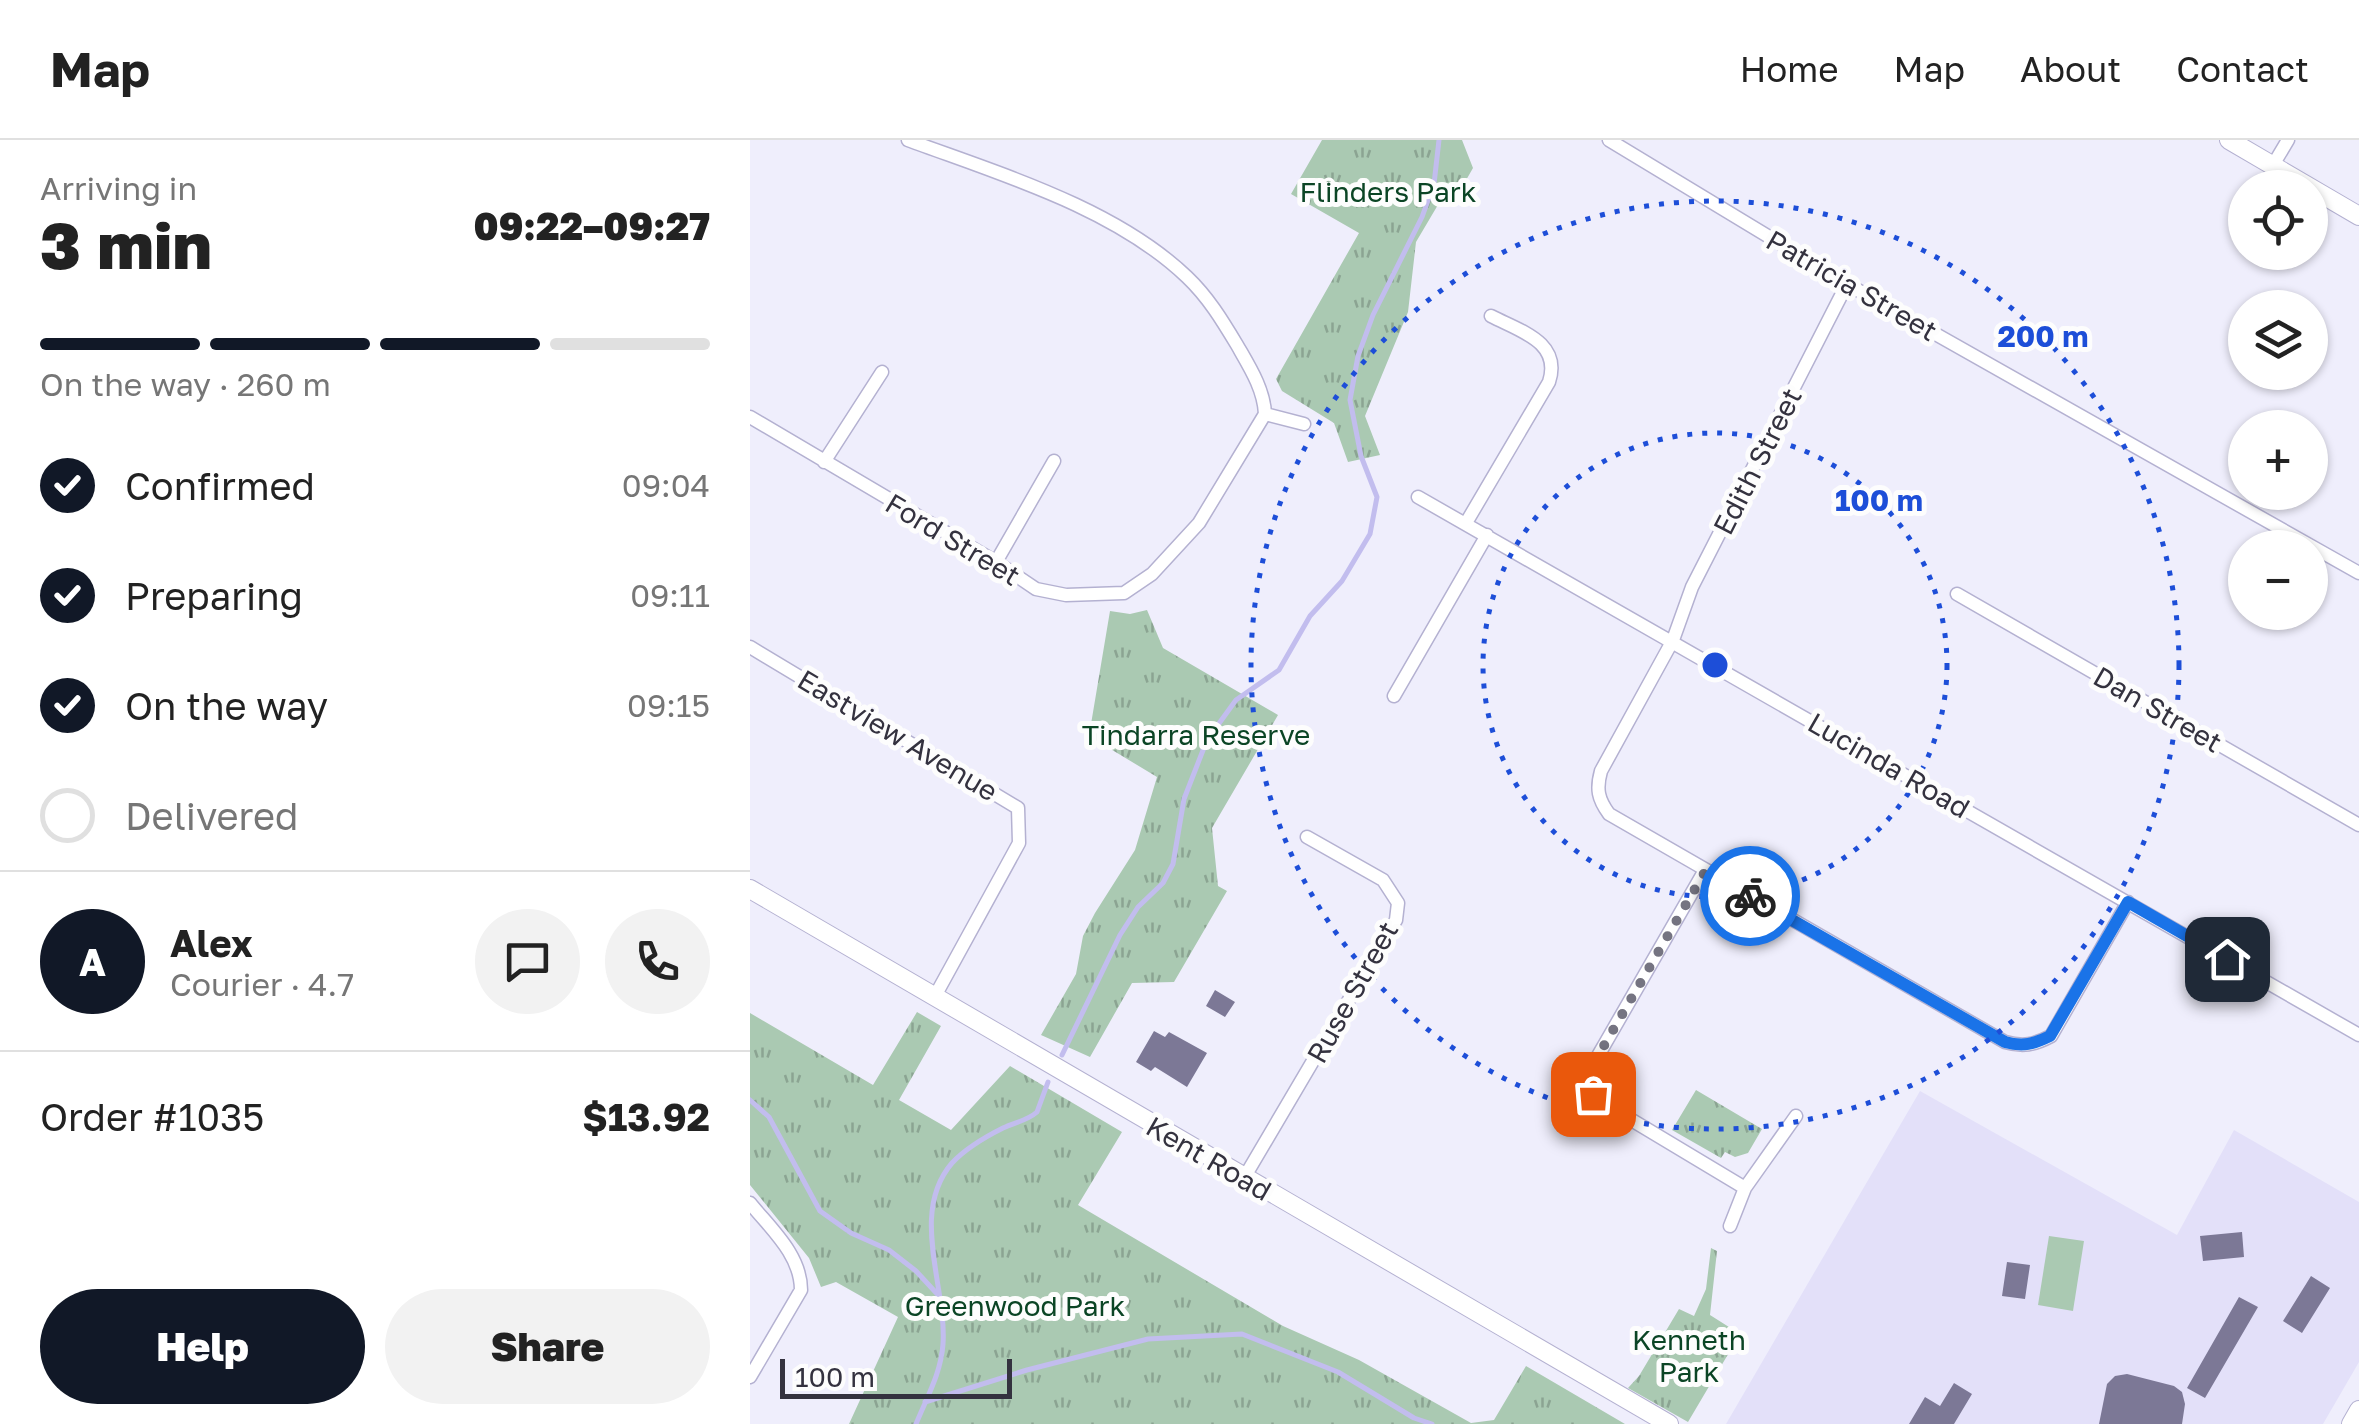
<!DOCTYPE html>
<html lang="en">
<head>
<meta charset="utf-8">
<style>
  :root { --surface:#fff; --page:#f2f2f2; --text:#222; --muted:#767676; --line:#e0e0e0; --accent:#111827 }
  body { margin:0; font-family:"Golos Text",sans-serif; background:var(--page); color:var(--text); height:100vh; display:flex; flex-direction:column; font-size:38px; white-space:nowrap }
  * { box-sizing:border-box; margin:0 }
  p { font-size:32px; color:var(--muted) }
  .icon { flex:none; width:55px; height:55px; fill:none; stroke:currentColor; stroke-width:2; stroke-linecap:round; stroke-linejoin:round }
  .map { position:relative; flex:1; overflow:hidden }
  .drawer { display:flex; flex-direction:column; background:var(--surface); width:750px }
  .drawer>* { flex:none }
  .buttons { position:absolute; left:1478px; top:30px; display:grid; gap:20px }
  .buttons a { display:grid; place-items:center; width:100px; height:100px; border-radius:50%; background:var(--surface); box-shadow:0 2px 8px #0004; font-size:50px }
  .scale { position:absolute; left:30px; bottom:25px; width:232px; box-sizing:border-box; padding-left:10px; border:5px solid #34323f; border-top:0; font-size:28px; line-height:35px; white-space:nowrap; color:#34323f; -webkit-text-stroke:8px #fdfdfd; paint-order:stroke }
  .pin { position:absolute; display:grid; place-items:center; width:85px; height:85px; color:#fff; margin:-42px; border-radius:20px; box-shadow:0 5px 15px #0006 }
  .courier { position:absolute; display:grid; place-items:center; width:100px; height:100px; margin:-50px; border:8px solid #1a73e8; border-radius:50%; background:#fff; color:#222; box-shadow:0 2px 12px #0007 }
  .overview em { font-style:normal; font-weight:800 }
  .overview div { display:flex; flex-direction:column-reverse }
  .overview { display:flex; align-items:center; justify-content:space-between; height:170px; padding:0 40px }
  h1 { font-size:65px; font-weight:800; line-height:75px }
  .bar { display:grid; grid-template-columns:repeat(4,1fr); gap:15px 10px; align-content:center; height:120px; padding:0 40px }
  .bar i { height:12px; border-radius:8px; background:var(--line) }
  .bar .active { background:var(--accent) }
  .bar p { grid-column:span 4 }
  .line { display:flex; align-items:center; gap:25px; padding:0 40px; border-top:2px solid var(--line) }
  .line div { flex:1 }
  .round { display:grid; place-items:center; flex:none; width:105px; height:105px; border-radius:52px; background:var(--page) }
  ol { padding:0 40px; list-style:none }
  li { display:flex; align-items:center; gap:30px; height:110px }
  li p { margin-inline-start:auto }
  li .icon { padding:10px; border-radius:50%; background:var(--accent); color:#fff; stroke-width:4 }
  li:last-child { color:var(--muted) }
  li i { width:55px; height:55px; border:5px solid var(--line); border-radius:50% }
  .action { display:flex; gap:20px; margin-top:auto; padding:20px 40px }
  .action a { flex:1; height:115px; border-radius:60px; background:var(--accent); color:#fff; font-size:40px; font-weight:800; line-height:115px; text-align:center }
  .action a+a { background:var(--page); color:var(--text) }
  header { display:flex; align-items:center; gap:60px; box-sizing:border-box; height:140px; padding:0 50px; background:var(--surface); border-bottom:2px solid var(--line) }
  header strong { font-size:48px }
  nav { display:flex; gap:55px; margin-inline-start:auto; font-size:35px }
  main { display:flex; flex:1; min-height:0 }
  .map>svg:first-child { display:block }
  .built { fill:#e3e0f9 }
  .grass { fill:#aac9b2 }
  .park { fill:url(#park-tufts) }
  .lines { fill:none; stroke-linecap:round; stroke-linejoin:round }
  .stream { stroke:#c2bdee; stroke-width:5 }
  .building { fill:#7c7896 }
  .minor-casing { stroke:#b4b1d1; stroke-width:15 }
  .tertiary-casing { stroke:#b4b1d1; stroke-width:20 }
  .minor { stroke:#fff; stroke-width:12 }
  .tertiary { stroke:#fff; stroke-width:18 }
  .done { stroke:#757481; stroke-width:10; stroke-dasharray:0 18 }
  .route { stroke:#1a73e8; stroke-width:12 }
  .ring { fill:none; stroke:#1d4ed8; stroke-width:5; stroke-dasharray:5 10 }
  .labels { text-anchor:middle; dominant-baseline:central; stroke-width:10; stroke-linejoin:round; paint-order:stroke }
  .park-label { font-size:28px; fill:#0b4525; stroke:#fdfdfd }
  .street-label { font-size:28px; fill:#34323f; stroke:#fdfdfd }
  .centre { fill:#1d4ed8; stroke:#fdfdfd; stroke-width:5 }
  .ring-label { font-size:30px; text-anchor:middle; font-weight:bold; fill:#1d4ed8; stroke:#fdfdfd; stroke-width:10; stroke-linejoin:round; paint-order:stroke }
</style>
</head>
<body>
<header>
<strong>Map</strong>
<nav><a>Home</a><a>Map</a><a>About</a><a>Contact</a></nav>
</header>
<main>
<section class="drawer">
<div class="overview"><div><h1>3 min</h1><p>Arriving in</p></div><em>09:22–09:27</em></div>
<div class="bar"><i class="active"></i><i class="active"></i><i class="active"></i><i></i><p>On the way · 260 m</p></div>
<ol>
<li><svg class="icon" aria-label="check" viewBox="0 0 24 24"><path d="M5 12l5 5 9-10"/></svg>Confirmed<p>09:04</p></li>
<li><svg class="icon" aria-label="check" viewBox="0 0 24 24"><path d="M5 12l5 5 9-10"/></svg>Preparing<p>09:11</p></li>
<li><svg class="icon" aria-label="check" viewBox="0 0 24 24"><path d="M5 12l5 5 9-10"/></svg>On the way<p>09:15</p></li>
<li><i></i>Delivered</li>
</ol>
<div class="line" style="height:180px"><b class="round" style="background:var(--accent);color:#fff">A</b><div><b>Alex</b><p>Courier · 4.7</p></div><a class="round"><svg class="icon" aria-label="chat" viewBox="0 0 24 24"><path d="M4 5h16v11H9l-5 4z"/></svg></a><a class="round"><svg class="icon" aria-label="phone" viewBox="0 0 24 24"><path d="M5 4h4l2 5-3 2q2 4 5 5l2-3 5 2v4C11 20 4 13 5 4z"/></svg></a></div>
<div class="line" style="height:130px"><div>Order #1035</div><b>$13.92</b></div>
<div class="action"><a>Help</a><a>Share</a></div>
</section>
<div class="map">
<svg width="1609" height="1284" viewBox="0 0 1609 1284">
  <defs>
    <pattern id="park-tufts" width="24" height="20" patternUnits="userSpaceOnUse" patternTransform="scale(2.5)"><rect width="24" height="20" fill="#aac9b2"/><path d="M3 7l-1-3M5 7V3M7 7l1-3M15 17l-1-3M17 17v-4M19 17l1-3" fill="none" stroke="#8ba492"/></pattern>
  </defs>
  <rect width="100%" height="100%" fill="#efeefc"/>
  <!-- built -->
  <path class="built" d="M1170,951l257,144 57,-105 125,72v160l-36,62h-597z"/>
  <!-- grass -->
  <path class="grass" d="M1299,1096l35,5 -11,70 -35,-6z"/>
  <!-- park -->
  <path class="park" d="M572,0h140l11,28 -20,35 -11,-5 -26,44 -8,70 -43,104 15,39 -32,7 -14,-39 -52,-32 -6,-12 83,-146 -68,-39z
    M397,470l16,38 115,67 -66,113 6,58 9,5 -53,91 -42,1 -42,74 -49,-22 35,-61 7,-38 12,-23 40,-63 22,-73 -68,-41 21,-125 20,3z
    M167,872l24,14 -42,74 52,30 59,-64 112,66 -44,73 205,121 76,34 112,63 23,-3 32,-54 99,58h-776l49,-107 -62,-35 -15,5 -12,-29 -59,-73v-172l123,72z
    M946,950l66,39 -14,24 -13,4 -10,-5 -4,6 -49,-28z
    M961,1108l6,3 -7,64 30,19 -52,88 -60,-34 11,-12 40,-67 15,7 12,-27z"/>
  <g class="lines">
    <!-- stream -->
    <path class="stream" d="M312,915l58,-120 18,-28 25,-24 10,-19 11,-65 23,-59 29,-40 43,-30 31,-54 32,-35 28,-47 7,-37 -16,-41 -11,-56 8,-44 15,-41 49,-98 12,-33 5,-44
      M0,960l19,17 51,94 31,22 38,17 27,21 24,26
      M175,1262l102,-32 121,-31 94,-5 96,38 76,46 18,6
      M166,1284c11,-27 25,-51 27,-80 4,-57 -34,-131 9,-181 14,-15 33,-26 51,-35 12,-6 24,-7 34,-16l11,-30"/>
  </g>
  <!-- building -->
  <path class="building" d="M465,850l20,12 -10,15 -19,-11z
    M404,891l11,6 4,-5 38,21 -20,34 -32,-20 -4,4 -15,-9z
    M1492,1092l2,25 -41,4 -3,-25z
    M1257,1122l23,3 -5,34 -23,-3z
    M1561,1136l19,12 -28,45 -19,-12z
    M1489,1157l19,10 -53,91 -18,-10z
    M1377,1234l47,12 8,6 3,12 -3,20h-83l8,-40 8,-8z
    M1204,1243l18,11 -18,30h-45l16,-27 15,9z"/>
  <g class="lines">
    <defs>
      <path id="minor" d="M158,0c92,34 207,68 279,137 21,20 35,43 50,68 12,21 27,44 28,69
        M859,0l238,144 512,289
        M1523,25l15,-25
        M1097,144l-155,303 -19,53 -72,131c-5,18 -3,28 8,43l396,228c18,5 29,3 46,-6l77,-134
        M515,274l39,10
        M0,277l246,145 40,27 30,6 58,-2 28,-19 47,-51 66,-109
        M74,322l58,-90
        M668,357l941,538
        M716,383l83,-141c13,-40 -29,-51 -58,-66
        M246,422l58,-101
        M1207,454l402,231
        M0,507l268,161 1,35 -85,155
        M644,556l93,-161
        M955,730l-114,198 -3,18 12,15 145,87
        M814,954l24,-8
        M494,1038l152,-258 2,-17 -15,-23 -76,-43
        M0,1063c21,26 51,52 51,87l-51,87
        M980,1086l15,-38 51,-72"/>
      <path id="tertiary" d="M1479,0l130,76
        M0,749l919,535
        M1601,1284l8,-14"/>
    </defs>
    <!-- minor casing -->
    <use href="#minor" class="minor-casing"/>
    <!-- tertiary casing -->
    <use href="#tertiary" class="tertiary-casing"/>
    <!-- minor -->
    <use href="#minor" class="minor"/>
    <!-- tertiary -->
    <use href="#tertiary" class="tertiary"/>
  </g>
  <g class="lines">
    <!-- done -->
    <path class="done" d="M843,954l-5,-8 3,-18 115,-198 44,26"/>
    <!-- route -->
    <path class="route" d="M1000,756l255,146c18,5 29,2 45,-6l78,-134 99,57"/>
  </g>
  <!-- distance rings -->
  <g class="ring">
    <circle cx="965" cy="525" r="232"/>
    <circle cx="965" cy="525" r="464"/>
  </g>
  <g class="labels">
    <!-- park labels -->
    <g class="park-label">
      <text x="638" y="51">Flinders Park</text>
      <text x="446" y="594">Tindarra Reserve</text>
      <text x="265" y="1165">Greenwood Park</text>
      <text x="939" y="1199">Kenneth<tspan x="939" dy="32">Park</tspan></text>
    </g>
    <!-- street labels -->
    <g class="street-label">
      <text transform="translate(1102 145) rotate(30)">Patricia Street</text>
      <text transform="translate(1007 321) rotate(-63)">Edith Street</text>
      <text transform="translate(203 399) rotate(31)">Ford Street</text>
      <text transform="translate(1408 569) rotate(30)">Dan Street</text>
      <text transform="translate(148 595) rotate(31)">Eastview Avenue</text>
      <text transform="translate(1139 625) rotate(30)">Lucinda Road</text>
      <text transform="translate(602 852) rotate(-61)">Ruse Street</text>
      <text transform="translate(459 1018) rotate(30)">Kent Road</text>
    </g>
  </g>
  <circle cx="965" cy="525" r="15" class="centre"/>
  <g class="ring-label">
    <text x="1293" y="207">200 m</text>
    <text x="1129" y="371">100 m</text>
  </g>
</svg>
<div class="buttons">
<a><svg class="icon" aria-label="locate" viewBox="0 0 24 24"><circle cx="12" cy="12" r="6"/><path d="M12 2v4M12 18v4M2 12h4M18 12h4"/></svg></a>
<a><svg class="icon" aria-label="layers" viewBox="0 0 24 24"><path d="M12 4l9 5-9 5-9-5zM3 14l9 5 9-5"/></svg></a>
<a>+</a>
<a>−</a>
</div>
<div class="scale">100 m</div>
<div class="pin" style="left:843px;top:954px;background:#ea580c"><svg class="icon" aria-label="bag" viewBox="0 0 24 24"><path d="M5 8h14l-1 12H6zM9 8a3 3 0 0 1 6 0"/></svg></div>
<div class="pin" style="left:1477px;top:819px;background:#1f2937"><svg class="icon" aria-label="home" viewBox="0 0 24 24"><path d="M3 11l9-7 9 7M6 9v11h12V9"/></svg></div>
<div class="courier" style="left:1000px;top:756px"><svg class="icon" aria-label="bike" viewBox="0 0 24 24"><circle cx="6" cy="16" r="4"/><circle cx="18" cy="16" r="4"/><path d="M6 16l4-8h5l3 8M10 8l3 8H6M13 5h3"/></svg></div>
</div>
</main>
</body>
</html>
